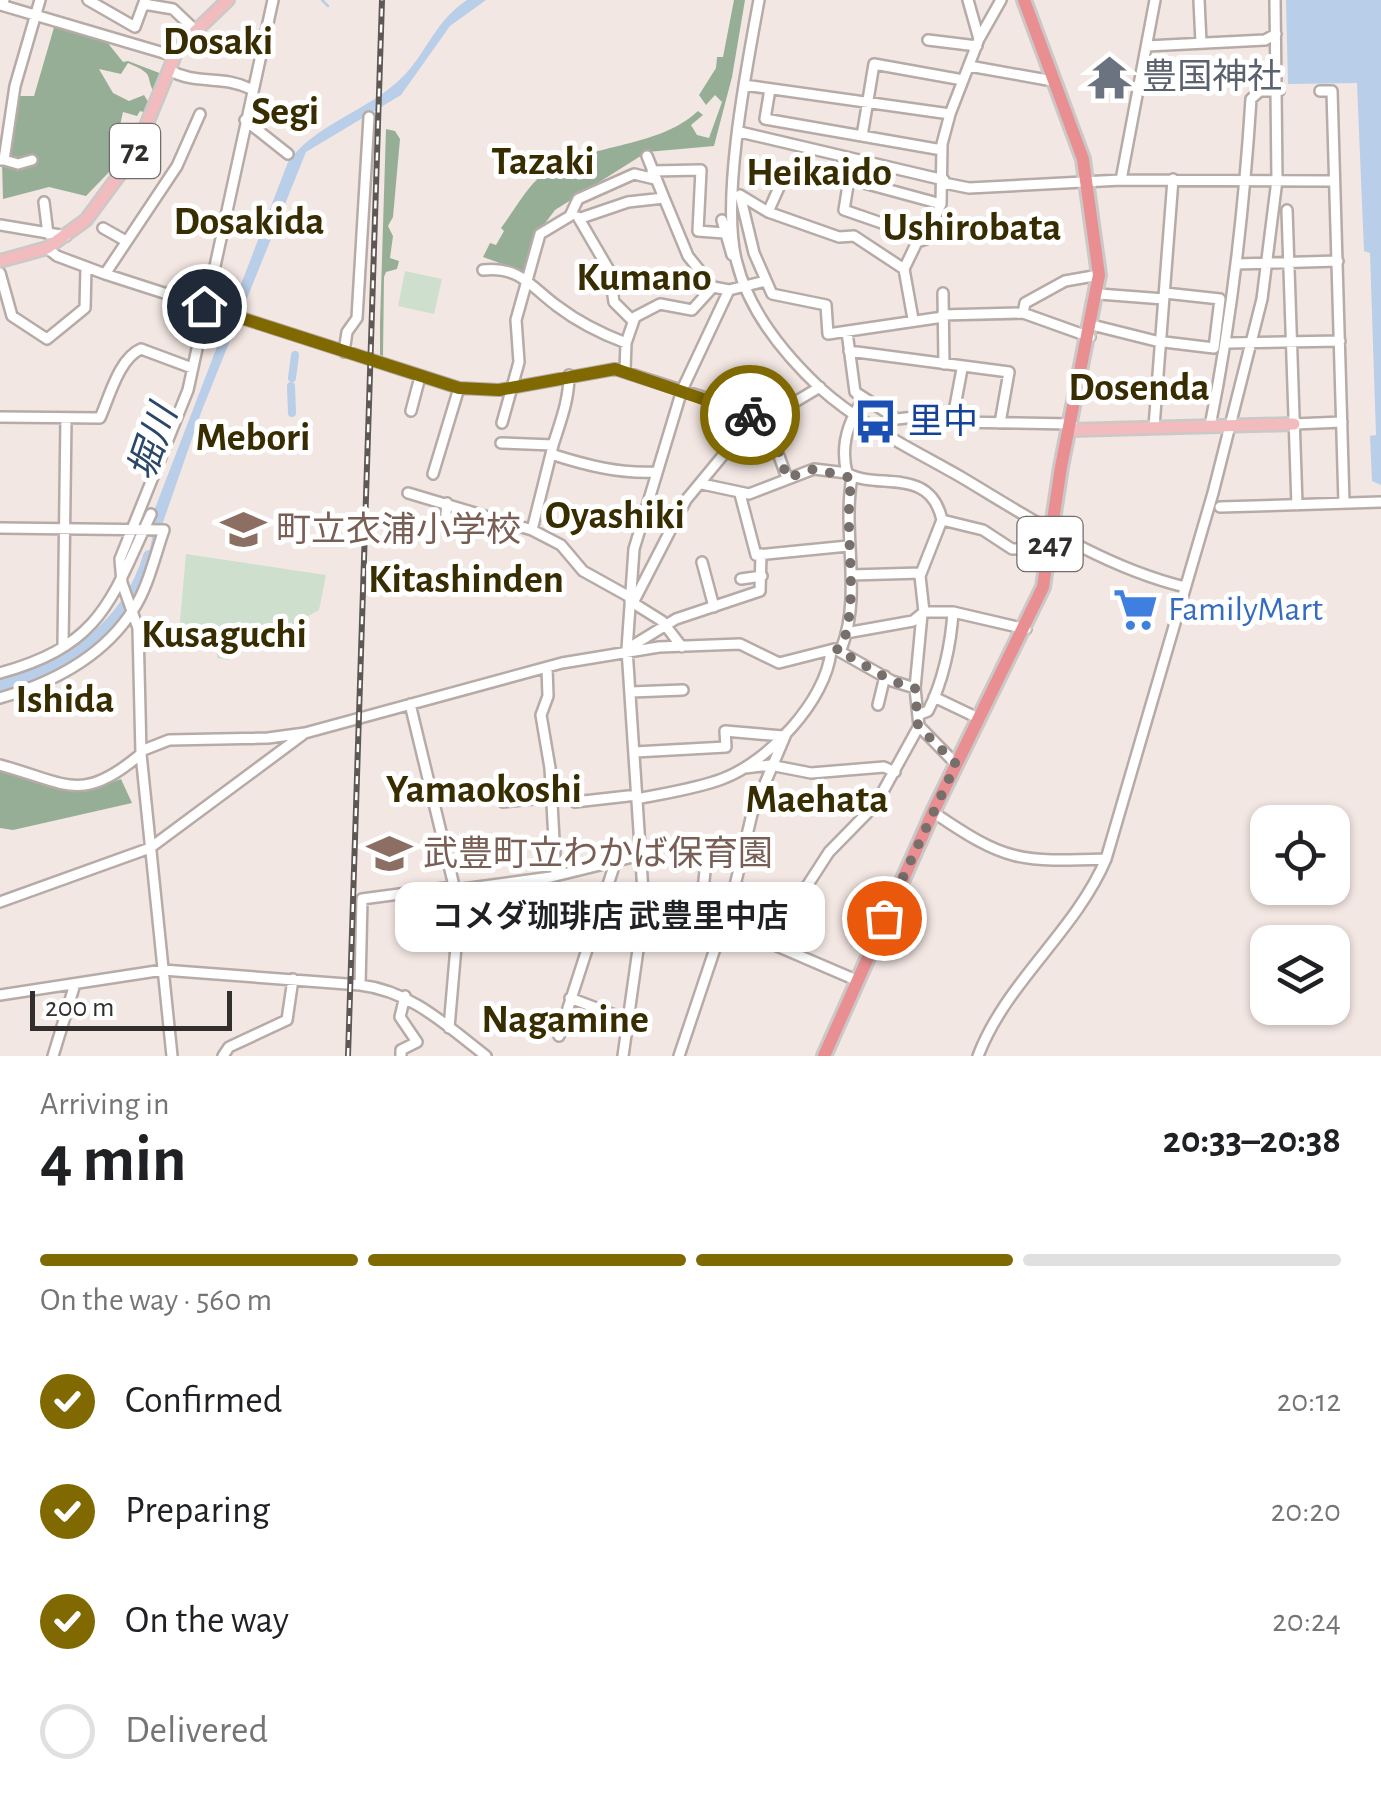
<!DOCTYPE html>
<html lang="en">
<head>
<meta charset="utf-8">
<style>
  :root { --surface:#fff; --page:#f2f2f2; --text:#202124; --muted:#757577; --line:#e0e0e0; --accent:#806900 }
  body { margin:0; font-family:"Alegreya Sans","Noto Sans JP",sans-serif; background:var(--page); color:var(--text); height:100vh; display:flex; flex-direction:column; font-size:38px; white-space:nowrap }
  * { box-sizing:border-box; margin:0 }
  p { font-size:32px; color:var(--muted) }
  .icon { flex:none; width:55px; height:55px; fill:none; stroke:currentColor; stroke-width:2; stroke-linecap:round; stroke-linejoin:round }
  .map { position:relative; height:1056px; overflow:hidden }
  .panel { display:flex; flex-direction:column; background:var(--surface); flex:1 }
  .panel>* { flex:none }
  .fabs { position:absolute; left:1250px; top:805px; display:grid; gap:20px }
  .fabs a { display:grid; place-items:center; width:100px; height:100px; border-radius:20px; background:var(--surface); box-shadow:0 2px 8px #0004; font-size:50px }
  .scale { position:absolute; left:30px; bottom:25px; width:202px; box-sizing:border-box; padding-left:10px; border:5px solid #322e2c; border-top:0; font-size:28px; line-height:35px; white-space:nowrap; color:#322e2c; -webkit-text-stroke:8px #fff; paint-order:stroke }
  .pin { position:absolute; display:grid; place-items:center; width:85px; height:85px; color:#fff; margin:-42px; border:5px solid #fff; border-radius:50%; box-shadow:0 2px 10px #0007 }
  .courier { position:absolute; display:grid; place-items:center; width:100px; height:100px; margin:-50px; border:8px solid #806900; border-radius:50%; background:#fff; color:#222; box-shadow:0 2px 12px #0007 }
  .bubble { position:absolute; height:70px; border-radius:20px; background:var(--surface); box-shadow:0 2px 8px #0004; font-size:32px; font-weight:600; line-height:70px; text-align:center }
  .summary em { font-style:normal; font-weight:600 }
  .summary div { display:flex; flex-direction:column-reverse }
  .summary { display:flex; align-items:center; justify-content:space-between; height:170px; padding:0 40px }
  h1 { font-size:65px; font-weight:600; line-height:75px }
  .bar { display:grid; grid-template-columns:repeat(4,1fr); gap:15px 10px; align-content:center; height:120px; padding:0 40px }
  .bar i { height:12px; border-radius:8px; background:var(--line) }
  .bar .active { background:var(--accent) }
  .bar p { grid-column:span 4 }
  ol { padding:0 40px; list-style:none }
  li { display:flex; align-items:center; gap:30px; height:110px }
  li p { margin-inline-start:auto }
  li .icon { padding:10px; border-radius:50%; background:var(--accent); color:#fff; stroke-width:4 }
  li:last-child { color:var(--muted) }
  li i { width:55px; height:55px; border:5px solid var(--line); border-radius:50% }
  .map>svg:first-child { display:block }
  .green { fill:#cedfcd }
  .forest { fill:#97ae96 }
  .water { fill:#b9cee8 }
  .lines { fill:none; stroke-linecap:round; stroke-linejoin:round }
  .stream { stroke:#b9cee8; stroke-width:2.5 }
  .canal { stroke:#b9cee8; stroke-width:8 }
  .river { stroke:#b9cee8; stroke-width:12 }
  .minor-casing { stroke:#b6aba7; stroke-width:14 }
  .major-casing { stroke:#cac9c8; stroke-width:16 }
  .highway-casing { stroke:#cac9c8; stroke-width:18 }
  .minor { stroke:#fff; stroke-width:9 }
  .major { stroke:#f2bcbe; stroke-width:11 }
  .highway { stroke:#e98f92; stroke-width:12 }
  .rail-casing { stroke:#5e5855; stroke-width:6 }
  .rail { stroke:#fff; stroke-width:2.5; stroke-dasharray:8; stroke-linecap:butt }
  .done { stroke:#766f6c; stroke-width:10; stroke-dasharray:0 18 }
  .route { stroke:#806900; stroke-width:12 }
  .labels { text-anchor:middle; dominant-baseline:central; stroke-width:10; stroke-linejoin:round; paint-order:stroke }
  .shield { fill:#fff; stroke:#706d6b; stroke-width:2.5 }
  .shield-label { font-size:32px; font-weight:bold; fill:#322e2c }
  .worship-label { font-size:35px; fill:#5b616d; stroke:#fff; text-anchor:start }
  .transit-label { font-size:35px; fill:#164399; stroke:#fff; text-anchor:start }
  .education-label { font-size:35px; fill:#785e54; stroke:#fff; text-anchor:start }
  .shop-label { font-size:35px; fill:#366cbe; stroke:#fff; text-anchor:start }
  .water-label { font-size:38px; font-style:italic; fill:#29466b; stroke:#fff }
  .quarter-label { font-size:40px; font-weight:bold; fill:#382d01; stroke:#fff }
</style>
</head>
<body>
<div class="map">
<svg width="1381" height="1056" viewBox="0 0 1381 1056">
  <rect width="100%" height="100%" fill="#f3e7e3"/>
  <!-- green -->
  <path class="green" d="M405,271l37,8 -8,35 -36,-8z
    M186,554l140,21 -7,35 -91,50 -11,-2v-7l-39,-8z"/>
  <!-- forest -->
  <path class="forest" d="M734,0h11l-13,77 -18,69 -67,6 -92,58 -18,24 -10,39 -44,-16 7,-14 6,2 8,-14 -3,-3c10,-13 27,-42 38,-50 46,-37 116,-27 159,-67l5,4 -12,10 6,10 12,3 13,-36 -7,-7 -9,10 -7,-10 17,-27 1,-11h6z
    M55,24l48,13 20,25 5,-1 34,13 -7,20c-11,-18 2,-19 -27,-31l-7,11 -22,-5 14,24 16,8 15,-6 6,10 -3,8 -7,-2 -3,5 -14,-4 -6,27 16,5 -16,27 -5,-2 -26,27 -37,-9 -46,12 -1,-37 7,-2 9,-64h16z
    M386,129l9,2 5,8 -7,78 -5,9 5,10 -3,22 9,3 -2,8 -11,3 -2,5 -1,79 -3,-1v-32z
    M0,767l85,25 36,-13 11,24 -119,27 -13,-2z"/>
  <!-- water -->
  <path class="water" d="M467,0h19l-36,26 -49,69 -95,57 -104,258 -58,167 8,-38 -3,-15 139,-362c26,-36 75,-50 108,-79 30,-25 35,-59 71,-83z
    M1286,0h95v485l-9,-4 -2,-45 6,-1 -6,-182 -6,-2 -7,-168 -69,1z"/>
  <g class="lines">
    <!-- stream -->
    <path class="stream" d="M322,0l6,6"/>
    <!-- canal -->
    <path class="canal" d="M292,378l3,-23
      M291,386l1,27"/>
    <!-- river -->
    <path class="river" d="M0,685c67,-15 129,-60 149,-129"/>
    <defs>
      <path id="minor" d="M4,0l-3,5 173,51
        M88,0l47,27 10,-27
        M759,0c-12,65 -39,203 -22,263 12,48 48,92 83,125 41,37 94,62 141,89 72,43 142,90 224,110
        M968,0l11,39
        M1199,0l2,43
        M144,4l29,5 21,20
        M928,40l49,6
        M1147,46l118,-6 11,-6
        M969,66l84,15
        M169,70c29,16 51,4 82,19
        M744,85l206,29
        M770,89l-5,30 177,31
        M1320,91h12l12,412
        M245,120l43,34
        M740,132l204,48
        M862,136l12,-72 89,16
        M647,156l17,42
        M0,160h4l11,-74 25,-86
        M4,160l14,4 14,-4
        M652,171l49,-1 -3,61 26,2
        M1121,180l34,-180
        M944,183l25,5 152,-8 213,1
        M44,202l4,32
        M1287,210l10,295
        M768,212l17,-38 34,6
        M578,217l31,53 5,32 18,18
        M581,218l47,-16 36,-4 24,58 25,31 16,3
        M722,220l10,35
        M0,225l66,11
        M103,228l23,13
        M925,238l-81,-28 5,-31 92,25
        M47,248l10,8 48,18 354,114 40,2 116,-21 153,49 52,-31
        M1237,264l101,-3
        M904,269l-50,-33 -15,1 -71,-25 -28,-17 14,58 18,41 54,11 2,29 115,-17
        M483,270c37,-4 48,17 74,36 21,16 45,28 69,37
        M0,273l12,43 35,23 38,-31 1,-40
        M105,274l72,-108 23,-52
        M943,293l1,71
        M1099,294l65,5
        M1023,313l2,-10 40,-22 34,-6
        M942,315l81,-2 67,24
        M913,319l-9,-50 13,-27 9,-3 15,-35 1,-60 8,-30 29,-75 22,-39
        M1092,325l64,16 58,7 6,-49 -55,-6
        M847,332l8,60 42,27 35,-4 20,7 120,2
        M1227,343l113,-2
        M849,351l160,21 -9,51
        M344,352l3,-20 10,-14 12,-201
        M625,370l1,-27 9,-26 25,-13 32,6 21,-23
        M411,411l9,-34
        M0,417l100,1c9,-20 19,-60 41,-69l51,19
        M952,422l10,-53
        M502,423l17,-61 -3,-42 24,-86 30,-18 8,-17 56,-25 21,5
        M767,423l20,55
        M1294,424l48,-2
        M1210,426c22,-108 34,-216 41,-327l9,-8h19
        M1154,427l19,-248
        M501,443l52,2 -2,9c34,11 68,20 105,18
        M553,445c8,-25 16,-45 16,-70
        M433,474l26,-86
        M702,484l47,10 65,-25 33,4
        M408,493l124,37 29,15 22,26 45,25
        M740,494l16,61 92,-9
        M1220,507l161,-5
        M942,520l41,10 29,19 38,-1
        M445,525l2,-22
        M0,528l164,2c-9,25 -16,58 -31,80 -30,47 -81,73 -133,88
        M532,530l19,-76
        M702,562l12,45
        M851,575l70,-2
        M741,579l21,-3
        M630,601l32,20 20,26
        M634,601l52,-101 38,-46 44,-36
        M924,612h29l73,17
        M846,633l67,-12 11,-9 -4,-36 22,-56c-12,-55 -66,-29 -95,-47 -7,-27 1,-52 17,-75
        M63,646l3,-228
        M627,649l49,-30 84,-28 1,-37
        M837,650l55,31 23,7
        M547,668l1,28 -7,19 9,53 6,107
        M0,673c102,-28 111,-73 151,-159
        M631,692l52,-2
        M934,697l46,22
        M410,704l45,186 2,45 -8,93
        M878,705l7,-29
        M918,715l10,-4c15,-29 23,-67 25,-99
        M919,726l37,38
        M141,751l28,-11 99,-2 37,-5 257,-70 97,-16 81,-3 39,19 63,-16c20,-54 0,-114 10,-170
        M635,752l91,-5 -1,-16 58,5
        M0,765c69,19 81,39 141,-11
        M745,768l25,-3 41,8 73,-6 11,5
        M637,799c29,-6 58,-10 85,-20 46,-17 104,-78 109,-128
        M503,802l50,-5
        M575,802l62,-7
        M933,812c73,50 86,50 173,47
        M455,890l96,-13 90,-22
        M732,898l46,24 7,-2 44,-68 47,-48 43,-78 -4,-38 7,-74
        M0,902l150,-54 155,-115
        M644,907l82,4
        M701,910l5,-49
        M575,913l28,-5
        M721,922l135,58
        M360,985l2,-86 90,-12
        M0,995l163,-25 197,15c51,6 86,40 126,71
        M570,998l58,22
        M513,1023l50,-5
        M559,1036l57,-176
        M53,1056l22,-72
        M172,1056l-31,-302 -3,-126 -16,-45 -2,-24 68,-169 85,-390
        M223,1056l6,-9 58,-27 6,-41
        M401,1056v-6l16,-8 -17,-25 5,-21
        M623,1056l21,-149 -17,-258 7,-100 48,-159 47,-100 37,-9
        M679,1056l53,-158 20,-84 34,-80
        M978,1056c28,-74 97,-124 128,-197l107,-366 49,-194 15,-119 -2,-180"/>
      <path id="major" d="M0,261l47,-13 39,-28 48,-65 44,-107 50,-48
        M1071,430l223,-6"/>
      <path id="highway" d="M824,1056l109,-244 110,-225 18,-120 38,-192 -16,-116 -59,-159"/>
    </defs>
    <!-- minor casing -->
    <use href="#minor" class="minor-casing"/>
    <!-- major casing -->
    <use href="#major" class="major-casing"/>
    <!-- highway casing -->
    <use href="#highway" class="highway-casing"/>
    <!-- minor -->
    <use href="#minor" class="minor"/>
    <!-- major -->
    <use href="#major" class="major"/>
    <!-- highway -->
    <use href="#highway" class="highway"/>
    <defs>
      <path id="rail" d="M348,1056l34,-1056"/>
    </defs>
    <!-- rail casing -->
    <use href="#rail" class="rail-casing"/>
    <!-- rail -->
    <use href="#rail" class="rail"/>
  </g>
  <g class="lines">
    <!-- done -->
    <path class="done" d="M750,415l18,3 19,60 27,-9 38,9c-10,55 9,115 -10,169l-6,3c26,11 51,33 79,38l3,38 38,38 -72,154"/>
    <!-- route -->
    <path class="route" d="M204,306l255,82 40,2 116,-21 135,46"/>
  </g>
  <!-- icons -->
  <defs>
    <symbol id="temple-bare" viewBox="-9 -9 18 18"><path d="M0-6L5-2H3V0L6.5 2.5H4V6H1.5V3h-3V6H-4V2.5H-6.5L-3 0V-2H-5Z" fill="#6b7280" stroke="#fff" stroke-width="2.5" paint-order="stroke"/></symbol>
    <symbol id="bus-bare" viewBox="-9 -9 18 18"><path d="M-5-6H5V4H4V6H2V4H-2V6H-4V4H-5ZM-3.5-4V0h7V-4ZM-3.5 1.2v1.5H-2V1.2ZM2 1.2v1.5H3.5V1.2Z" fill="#1a4fb4" stroke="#fff" stroke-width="2.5" paint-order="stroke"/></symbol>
    <symbol id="school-bare" viewBox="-9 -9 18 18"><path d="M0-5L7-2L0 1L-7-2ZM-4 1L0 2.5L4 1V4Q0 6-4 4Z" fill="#8d6e63" stroke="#fff" stroke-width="2.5" paint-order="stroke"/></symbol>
    <symbol id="supermarket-bare" viewBox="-9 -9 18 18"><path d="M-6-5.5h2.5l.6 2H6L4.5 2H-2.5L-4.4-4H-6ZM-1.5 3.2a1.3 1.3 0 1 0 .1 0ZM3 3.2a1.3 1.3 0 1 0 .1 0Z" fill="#3f7fe0" stroke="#fff" stroke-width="2.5" paint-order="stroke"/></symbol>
  </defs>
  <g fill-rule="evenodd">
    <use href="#temple-bare" x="1078" y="46" width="63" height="63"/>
    <use href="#bus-bare" x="844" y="390" width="63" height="63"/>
    <use href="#school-bare" x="212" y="498" width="63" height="63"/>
    <use href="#supermarket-bare" x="1104" y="578" width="63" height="63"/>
    <use href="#school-bare" x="358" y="822" width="63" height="63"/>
  </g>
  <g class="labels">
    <!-- shield labels -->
    <g class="shield">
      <rect x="110" y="124" width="50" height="54" rx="8"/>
      <rect x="1017.5" y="517" width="65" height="54" rx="8"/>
    </g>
    <g class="shield-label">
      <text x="135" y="151">72</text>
      <text x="1050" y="544">247</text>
    </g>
    <!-- worship labels -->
    <g class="worship-label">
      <text x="1142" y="77">豊国神社</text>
    </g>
    <!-- transit labels -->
    <g class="transit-label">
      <text x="908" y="422">里中</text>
    </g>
    <!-- education labels -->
    <g class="education-label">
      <text x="276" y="530">町立衣浦小学校</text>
      <text x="423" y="854">武豊町立わかば保育園</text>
    </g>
    <!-- shop labels -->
    <g class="shop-label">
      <text x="1168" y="609">FamilyMart</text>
    </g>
    <!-- water labels -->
    <g class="water-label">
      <text transform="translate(154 443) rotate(-71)">堀川</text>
    </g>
    <!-- quarter labels -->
    <g class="quarter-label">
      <text x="218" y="42">Dosaki</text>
      <text x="285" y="112">Segi</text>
      <text x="543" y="162">Tazaki</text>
      <text x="819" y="173">Heikaido</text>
      <text x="249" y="222">Dosakida</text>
      <text x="972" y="228">Ushirobata</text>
      <text x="644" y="278">Kumano</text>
      <text x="1139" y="388">Dosenda</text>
      <text x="253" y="438">Mebori</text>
      <text x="615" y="516">Oyashiki</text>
      <text x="466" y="580">Kitashinden</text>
      <text x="224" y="635">Kusaguchi</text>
      <text x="65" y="700">Ishida</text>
      <text x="484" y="790">Yamaokoshi</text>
      <text x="817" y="800">Maehata</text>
      <text x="565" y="1020">Nagamine</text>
    </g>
  </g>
</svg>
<div class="fabs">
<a><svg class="icon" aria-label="locate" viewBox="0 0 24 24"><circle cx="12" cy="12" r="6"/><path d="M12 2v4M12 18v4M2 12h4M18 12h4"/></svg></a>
<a><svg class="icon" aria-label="layers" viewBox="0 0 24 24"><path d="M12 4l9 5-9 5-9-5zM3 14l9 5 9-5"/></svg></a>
</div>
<div class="scale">200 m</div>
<div class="pin" style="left:884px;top:918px;background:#ea580c"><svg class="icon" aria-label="bag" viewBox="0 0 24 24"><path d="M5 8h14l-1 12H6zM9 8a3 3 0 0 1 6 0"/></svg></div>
<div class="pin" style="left:204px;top:306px;background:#1f2937"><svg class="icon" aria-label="home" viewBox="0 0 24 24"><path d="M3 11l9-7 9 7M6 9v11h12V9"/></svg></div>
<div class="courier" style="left:750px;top:415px"><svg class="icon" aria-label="bike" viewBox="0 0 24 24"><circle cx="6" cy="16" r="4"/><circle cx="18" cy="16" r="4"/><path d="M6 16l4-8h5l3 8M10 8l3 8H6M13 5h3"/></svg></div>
<div class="bubble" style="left:395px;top:882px;width:430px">コメダ珈琲店 武豊里中店</div>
</div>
<section class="panel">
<div class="summary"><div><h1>4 min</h1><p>Arriving in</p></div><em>20:33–20:38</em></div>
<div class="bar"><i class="active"></i><i class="active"></i><i class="active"></i><i></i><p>On the way · 560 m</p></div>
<ol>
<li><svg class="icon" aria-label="check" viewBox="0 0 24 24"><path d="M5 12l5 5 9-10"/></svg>Confirmed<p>20:12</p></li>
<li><svg class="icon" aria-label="check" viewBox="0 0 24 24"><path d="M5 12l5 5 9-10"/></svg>Preparing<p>20:20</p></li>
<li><svg class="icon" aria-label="check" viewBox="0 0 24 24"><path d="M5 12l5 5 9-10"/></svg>On the way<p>20:24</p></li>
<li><i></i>Delivered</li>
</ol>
</section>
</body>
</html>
